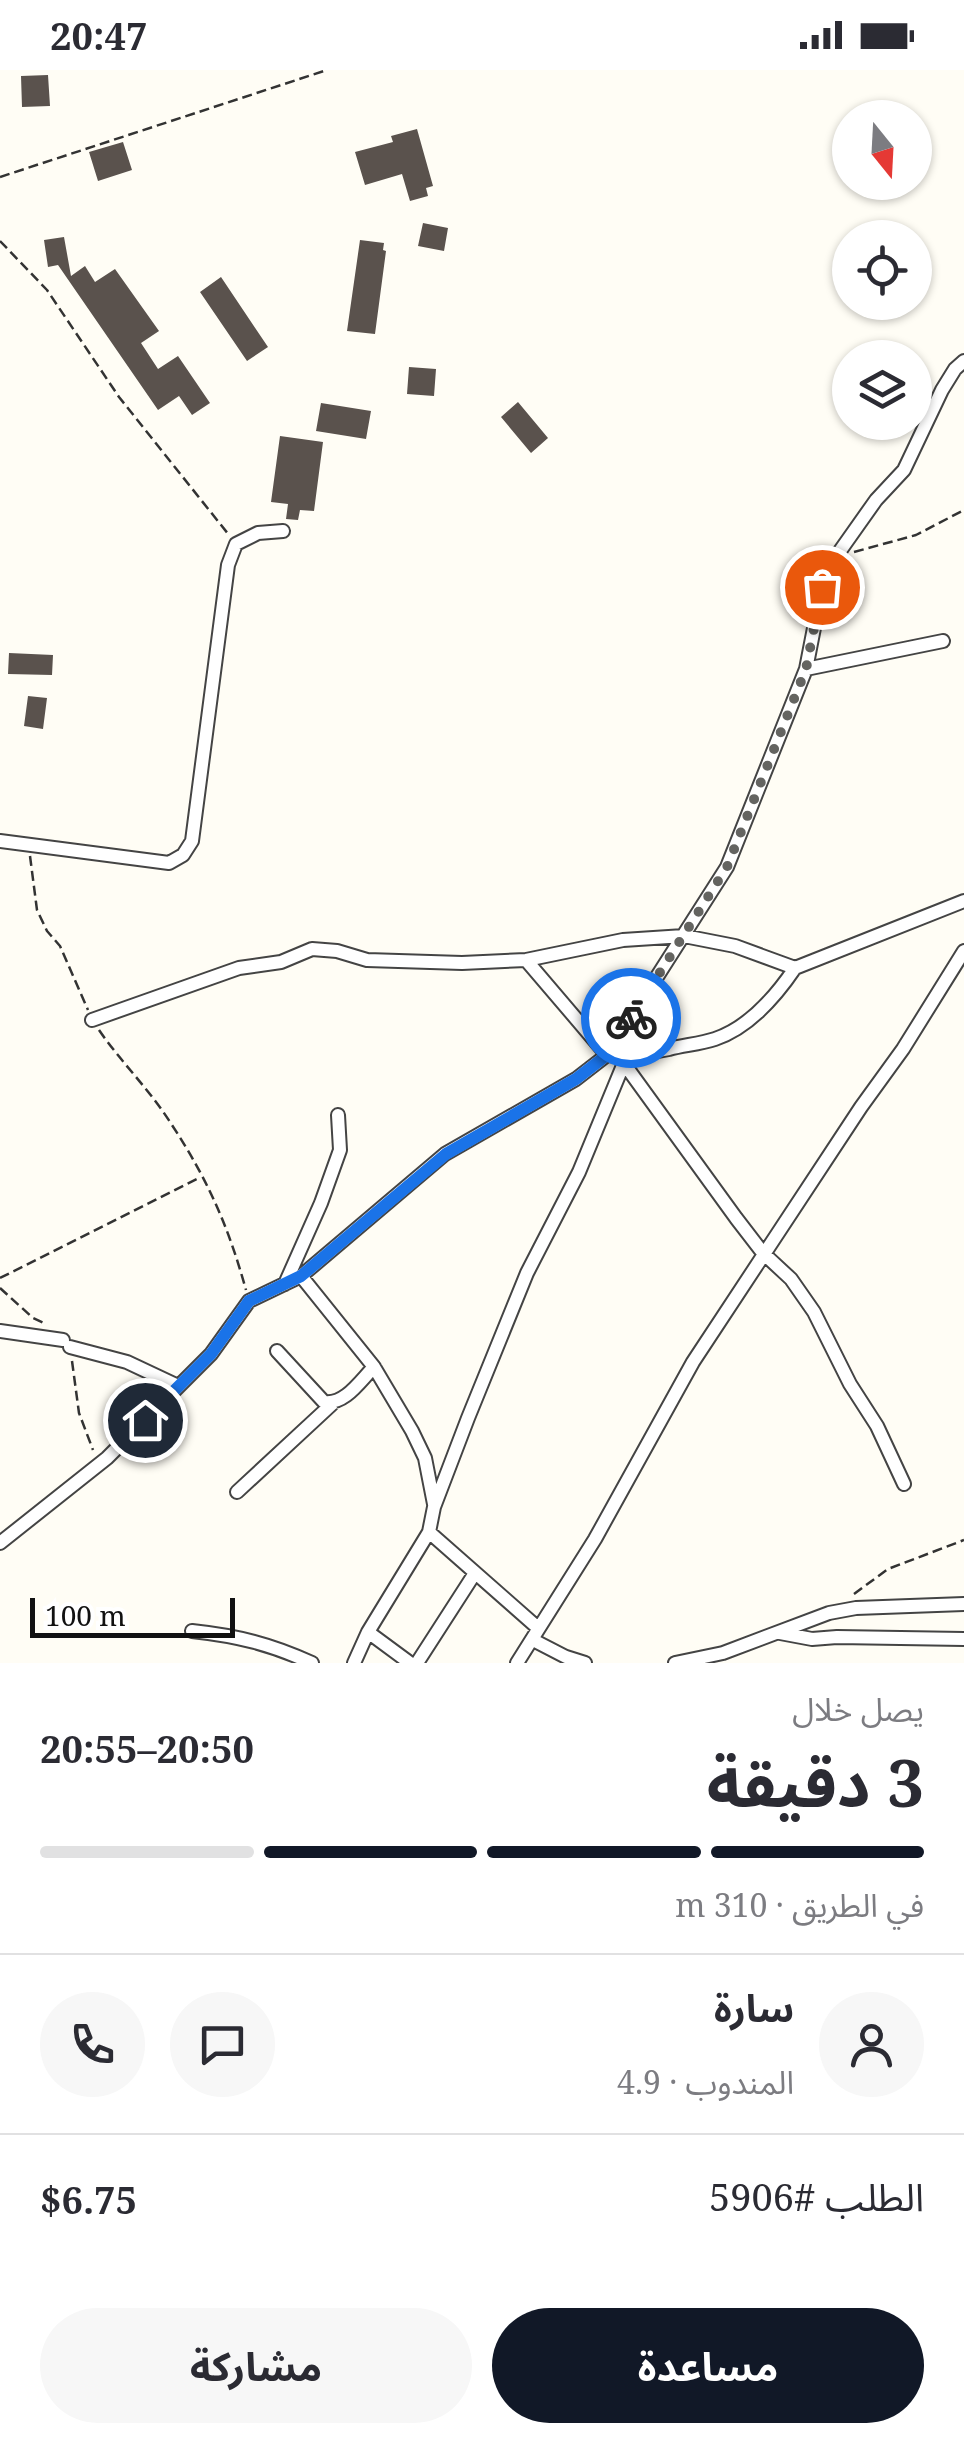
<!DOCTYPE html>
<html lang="ar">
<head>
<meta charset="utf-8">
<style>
  :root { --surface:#fff; --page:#f7f7f7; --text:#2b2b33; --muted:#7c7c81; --line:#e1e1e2; --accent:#111827 }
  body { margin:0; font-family:"Noto Serif","Noto Sans Arabic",serif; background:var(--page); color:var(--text); direction:rtl; height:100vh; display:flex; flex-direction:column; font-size:38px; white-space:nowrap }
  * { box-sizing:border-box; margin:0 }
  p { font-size:32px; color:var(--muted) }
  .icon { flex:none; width:55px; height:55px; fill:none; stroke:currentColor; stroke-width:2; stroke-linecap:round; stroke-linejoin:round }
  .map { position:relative; height:1593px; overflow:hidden; direction:ltr }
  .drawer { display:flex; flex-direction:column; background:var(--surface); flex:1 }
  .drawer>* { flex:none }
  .needle { width:65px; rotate:162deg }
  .buttons { position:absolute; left:832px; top:30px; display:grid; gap:20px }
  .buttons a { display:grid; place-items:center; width:100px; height:100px; border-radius:50%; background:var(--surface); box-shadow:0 2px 8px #0004; font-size:50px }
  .scale { position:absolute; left:30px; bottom:25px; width:205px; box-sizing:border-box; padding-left:10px; border:5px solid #111; border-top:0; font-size:28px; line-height:35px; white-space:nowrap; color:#111; -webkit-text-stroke:8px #fff; paint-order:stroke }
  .pin { position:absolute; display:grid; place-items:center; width:85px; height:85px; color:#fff; margin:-42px; border:5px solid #fff; border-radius:50%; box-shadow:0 2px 10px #0007 }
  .courier { position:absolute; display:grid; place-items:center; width:100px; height:100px; margin:-50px; border:8px solid #1a73e8; border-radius:50%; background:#fff; color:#222; box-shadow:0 2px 12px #0007 }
  .summary em { font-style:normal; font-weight:700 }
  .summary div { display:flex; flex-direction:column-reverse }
  .summary { display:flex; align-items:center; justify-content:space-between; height:170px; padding:0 40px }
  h1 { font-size:65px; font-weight:700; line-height:75px }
  .bar { display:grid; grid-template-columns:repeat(4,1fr); gap:15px 10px; align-content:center; height:120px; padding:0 40px }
  .bar i { height:12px; border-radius:8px; background:var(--line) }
  .bar .selected { background:var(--accent) }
  .bar p { grid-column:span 4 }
  .line { display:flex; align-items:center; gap:25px; padding:0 40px; border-top:2px solid var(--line) }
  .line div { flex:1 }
  .round { display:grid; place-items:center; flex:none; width:105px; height:105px; border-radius:52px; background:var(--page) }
  .primary-button { display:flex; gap:20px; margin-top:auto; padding:20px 40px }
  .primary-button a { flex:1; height:115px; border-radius:60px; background:var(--accent); color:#fff; font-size:40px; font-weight:700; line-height:115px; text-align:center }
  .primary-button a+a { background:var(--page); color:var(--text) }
  .status { display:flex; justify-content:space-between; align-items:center; height:70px; padding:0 50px; background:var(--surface); direction:ltr }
  .status svg { height:28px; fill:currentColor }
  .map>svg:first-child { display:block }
  .building { fill:#5a524d }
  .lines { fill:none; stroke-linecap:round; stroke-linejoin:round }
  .minor-casing { stroke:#444; stroke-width:16 }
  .path { stroke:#333; stroke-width:2.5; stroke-dasharray:10 5; stroke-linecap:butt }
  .minor { stroke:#fff; stroke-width:12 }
  .done { stroke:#646461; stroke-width:10; stroke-dasharray:0 18 }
  .route { stroke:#1a73e8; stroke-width:12 }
</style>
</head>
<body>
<div class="status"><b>20:47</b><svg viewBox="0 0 49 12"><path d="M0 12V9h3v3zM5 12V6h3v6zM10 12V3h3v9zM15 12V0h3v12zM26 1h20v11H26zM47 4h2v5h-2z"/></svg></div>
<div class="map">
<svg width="964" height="1593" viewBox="0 0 964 1593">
  <rect width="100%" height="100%" fill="#fffdf5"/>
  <!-- building -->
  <path class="building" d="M48,5l2,31 -28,1 -1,-31z
    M417,59l16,57 -7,2 2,8 -18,5 -8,-27 -37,11 -10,-33 38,-10 -2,-6z
    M123,72l9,28 -34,11 -9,-29z
    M423,153l25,5 -4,23 -26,-5z
    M64,167l7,39 14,-10 10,16 20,-13 44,62 -18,12 17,26 20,-13 32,47 -18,12 -13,-19 -21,14 -100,-145 -10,2 -4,-27z
    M360,170l24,3 -1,7 3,1 -11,83 -28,-3z
    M221,207l47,70 -21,14 -47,-69z
    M409,297l27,2 -2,27 -27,-2z
    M518,332l30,36 -17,15 -30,-36z
    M321,333l50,8 -5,28 -50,-8z
    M280,366l43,6 -9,69 -14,-1 -2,10 -12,-1 2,-15 -17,-2z
    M9,583l44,2 -1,20 -44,-1z
    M28,626l19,2 -4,31 -19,-3z"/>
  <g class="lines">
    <defs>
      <path id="minor" d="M806,599l137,-28
        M0,771l169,22 14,-8 9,-14 36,-276 8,-21 22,-11 25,-2
        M526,890l81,95c20,2 42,-2 62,-6 15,-4 31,-5 46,-10 33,-11 61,-43 80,-71l169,-67
        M92,950l147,-52 42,-6 31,-13 25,2 30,9 95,3 64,-3 97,-20 61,-4 51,10 60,22
        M620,988l116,160 27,35 28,26 23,33 36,72 27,42 27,58
        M301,1206l73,91 38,64 13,27 9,46
        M285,1214l36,-81 19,-53 -2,-35
        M0,1261l63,9
        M70,1277l57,15 51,24
        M277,1281l47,51c21,3 36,-21 50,-35
        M237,1422l95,-88
        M429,1462l109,96
        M0,1473l107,-85 104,-104 38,-53 52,-25 144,-122 131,-75 31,-24 120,-188 79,-198 16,-82 13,-29 41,-58 28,-30 38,-80 13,-21 9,-8
        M192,1561c46,5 78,13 120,32
        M368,1562l42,31
        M780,1563l32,6 25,-2 127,2
        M533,1570l33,17 19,6
        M354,1593l14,-31 61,-100 5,-25 34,-89 59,-145 52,-101 45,-109
        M417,1593l58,-90
        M517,1593l78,-124 98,-177 168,-255 42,-58 61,-98
        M675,1593l48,-10 106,-40 27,-5 108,-4"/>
    </defs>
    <!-- minor casing -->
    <use href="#minor" class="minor-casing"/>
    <!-- path -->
    <path class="path" d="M0,107l327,-107
      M0,171l47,49 72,107 110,138
      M854,482l62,-17 48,-25
      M30,786l7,54 10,21 13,15 28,64
      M99,960c22,32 50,59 71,92 37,56 58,103 76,168
      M0,1208l201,-101
      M0,1218l33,30 13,6
      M72,1291l7,52 14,37
      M854,1524l34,-25 76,-29"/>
    <!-- minor -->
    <use href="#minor" class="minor"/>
  </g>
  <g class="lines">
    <!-- done -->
    <path class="done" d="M631,948l96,-151 79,-198 16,-82"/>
    <!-- route -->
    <path class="route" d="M145,1350l66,-66 38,-53 52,-25 145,-122 130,-75 31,-24 24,-37"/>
  </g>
</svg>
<div class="buttons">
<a><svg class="needle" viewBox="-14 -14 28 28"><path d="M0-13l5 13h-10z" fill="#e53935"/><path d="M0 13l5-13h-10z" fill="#7c7c81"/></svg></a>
<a><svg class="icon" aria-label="locate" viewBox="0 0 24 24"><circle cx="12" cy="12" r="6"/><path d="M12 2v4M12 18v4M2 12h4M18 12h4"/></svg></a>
<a><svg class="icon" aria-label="layers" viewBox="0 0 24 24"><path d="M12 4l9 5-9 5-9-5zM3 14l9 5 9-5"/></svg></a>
</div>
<div class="scale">100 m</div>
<div class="pin" style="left:822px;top:517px;background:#ea580c"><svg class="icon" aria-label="bag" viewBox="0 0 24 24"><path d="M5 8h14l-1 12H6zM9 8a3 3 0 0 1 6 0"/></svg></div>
<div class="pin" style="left:145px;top:1350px;background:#1f2937"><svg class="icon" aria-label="home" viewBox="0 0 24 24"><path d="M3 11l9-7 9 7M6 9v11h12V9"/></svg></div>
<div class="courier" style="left:631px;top:948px"><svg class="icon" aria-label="bike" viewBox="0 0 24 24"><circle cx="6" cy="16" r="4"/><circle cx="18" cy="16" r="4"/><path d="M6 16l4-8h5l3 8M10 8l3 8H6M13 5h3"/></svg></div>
</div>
<section class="drawer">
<div class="summary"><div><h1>3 دقيقة</h1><p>يصل خلال</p></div><em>20:50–20:55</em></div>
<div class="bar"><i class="selected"></i><i class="selected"></i><i class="selected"></i><i></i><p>في الطريق · 310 m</p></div>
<div class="line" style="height:180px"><a class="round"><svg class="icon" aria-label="person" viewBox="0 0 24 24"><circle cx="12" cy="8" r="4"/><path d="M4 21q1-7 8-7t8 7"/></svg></a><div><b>سارة</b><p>المندوب · 4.9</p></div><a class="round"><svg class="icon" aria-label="chat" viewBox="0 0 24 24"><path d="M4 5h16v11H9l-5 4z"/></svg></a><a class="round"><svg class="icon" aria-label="phone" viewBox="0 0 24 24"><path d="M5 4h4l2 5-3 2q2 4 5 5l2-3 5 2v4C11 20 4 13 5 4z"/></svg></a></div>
<div class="line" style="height:130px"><div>الطلب #5906</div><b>$6.75</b></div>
<div class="primary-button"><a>مساعدة</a><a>مشاركة</a></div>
</section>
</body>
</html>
